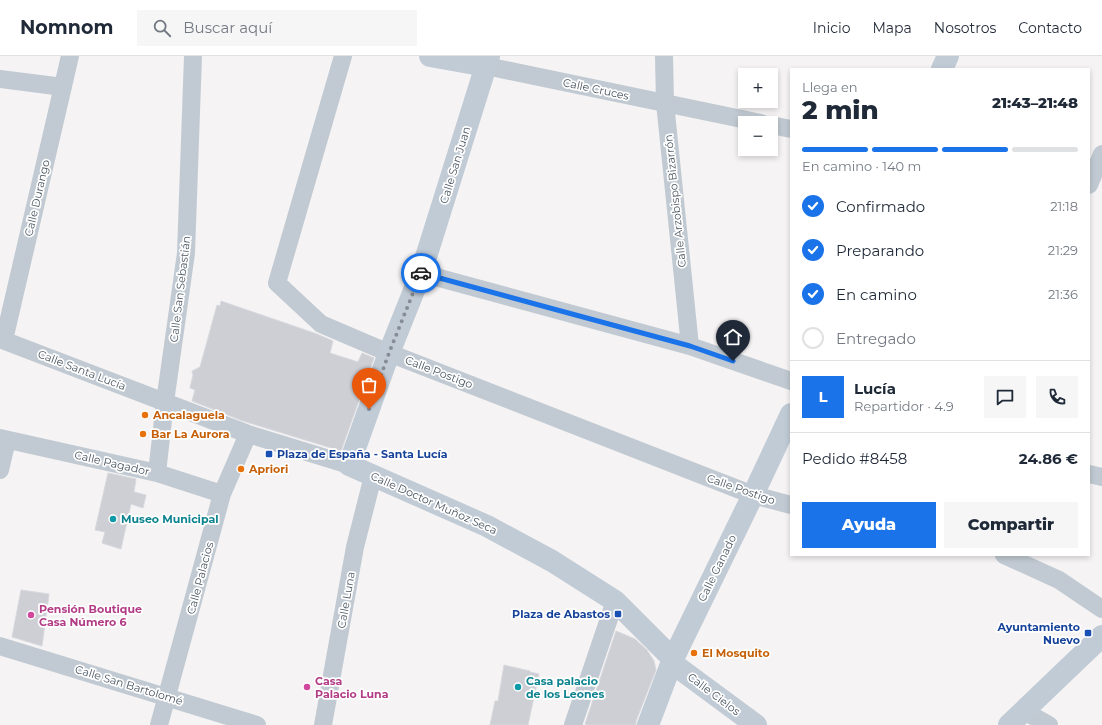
<!DOCTYPE html>
<html lang="es">
<head>
<meta charset="utf-8">
<style>
  :root { --surface:#fff; --page:#f6f6f7; --text:#1f2937; --muted:#747a83; --line:#e0e1e3; --accent:#1a73e8 }
  body { margin:0; font-family:Montserrat,sans-serif; background:var(--page); color:var(--text); height:100vh; display:flex; flex-direction:column; font-size:15px; white-space:nowrap }
  * { box-sizing:border-box; margin:0 }
  p { font-size:13px; color:var(--muted) }
  .icon { flex:none; width:22px; height:22px; fill:none; stroke:currentColor; stroke-width:2; stroke-linecap:round; stroke-linejoin:round }
  .map { position:relative; flex:1; overflow:hidden }
  .panel { position:absolute; left:790px; top:12px; width:300px; height:488px; display:flex; flex-direction:column; background:var(--surface); border-radius:0px; box-shadow:0 2px 6px #0003 }
  .panel>* { flex:none }
  .buttons { position:absolute; left:738px; top:12px; display:grid; gap:8px }
  .buttons a { display:grid; place-items:center; width:40px; height:40px; border-radius:0px; background:var(--surface); box-shadow:0 2px 6px #0003; font-size:20px }
  .pin { position:absolute; display:grid; place-items:center; width:34px; height:34px; color:#fff; margin:-41px -17px; border-radius:50% 50% 50% 0; rotate:-45deg; box-shadow:0 0 4px #0007 }
  .pin .icon { rotate:45deg }
  .courier { position:absolute; display:grid; place-items:center; width:40px; height:40px; margin:-20px; border:3px solid #1a73e8; border-radius:50%; background:#fff; color:#222; box-shadow:0 1px 5px #0007 }
  .summary em { font-style:normal; font-weight:800 }
  .summary div { display:flex; flex-direction:column-reverse }
  .summary { display:flex; align-items:center; justify-content:space-between; height:68px; padding:0 12px }
  h1 { font-size:26px; font-weight:800; line-height:30px }
  .bar { display:grid; grid-template-columns:repeat(4,1fr); gap:6px 4px; align-content:center; height:48px; padding:0 12px }
  .bar i { height:5px; border-radius:3px; background:var(--line) }
  .bar .on { background:var(--accent) }
  .bar p { grid-column:span 4 }
  .line { display:flex; align-items:center; gap:10px; padding:0 12px; border-top:1px solid var(--line) }
  .line div { flex:1 }
  .round { display:grid; place-items:center; flex:none; width:42px; height:42px; border-radius:0px; background:var(--page) }
  ol { padding:0 12px; list-style:none }
  li { display:flex; align-items:center; gap:12px; height:44px }
  li p { margin-inline-start:auto }
  li .icon { padding:4px; border-radius:50%; background:var(--accent); color:#fff; stroke-width:4 }
  li:last-child { color:var(--muted) }
  li i { width:22px; height:22px; border:2px solid var(--line); border-radius:50% }
  .action { display:flex; gap:8px; margin-top:auto; padding:8px 12px }
  .action a { flex:1; height:46px; border-radius:0px; background:var(--accent); color:#fff; font-size:16px; font-weight:800; line-height:46px; text-align:center }
  .action a+a { background:var(--page); color:var(--text) }
  header { display:flex; align-items:center; gap:24px; box-sizing:border-box; height:56px; padding:0 20px; background:var(--surface); border-bottom:1px solid var(--line) }
  header strong { font-size:19px }
  nav { display:flex; gap:22px; margin-inline-start:auto; font-size:14px }
  .search { width:280px; height:36px; background:var(--page); display:flex; align-items:center; gap:10px; box-sizing:border-box; padding:0 14px; border-radius:0px; color:var(--muted); font-size:15px }
  .map>svg:first-child { display:block }
  .building { fill:#cdcfd5; stroke:#d7d9de }
  .lines { fill:none; stroke-linecap:round; stroke-linejoin:round }
  .street { stroke:#c1cad2; stroke-width:18 }
  .secondary { stroke:#c1cbd6; stroke-width:22 }
  .done { stroke:#868d94; stroke-width:4; stroke-dasharray:0 7.2 }
  .route { stroke:#1a73e8; stroke-width:5 }
  .food-dot { fill:#e8710a; stroke:#fff; stroke-width:1.5 }
  .transit-dot { fill:#1a4fb4; stroke:#fff; stroke-width:1.5 }
  .culture-dot { fill:#0f9aa8; stroke:#fff; stroke-width:1.5 }
  .hotel-dot { fill:#d1479c; stroke:#fff; stroke-width:1.5 }
  .labels { text-anchor:middle; dominant-baseline:central; stroke-width:3.5; stroke-linejoin:round; paint-order:stroke }
  .street-label { font-size:11px; fill:#4a5661; stroke:#fff }
  .food-label { font-size:11px; font-weight:bold; fill:#c56008; stroke:#fff; text-anchor:start }
  .transit-label { font-size:11px; font-weight:bold; fill:#164399; stroke:#fff; text-anchor:end }
  .culture-label { font-size:11px; font-weight:bold; fill:#0d838f; stroke:#fff; text-anchor:start }
  .hotel-label { font-size:11px; font-weight:bold; fill:#b23c85; stroke:#fff; text-anchor:start }
</style>
</head>
<body>
<header>
<strong>Nomnom</strong>
<div class="search"><svg class="icon" aria-label="search" viewBox="0 0 24 24"><circle cx="10" cy="10" r="6"/><path d="M15 15l6 6"/></svg>Buscar aquí</div>
<nav><a>Inicio</a><a>Mapa</a><a>Nosotros</a><a>Contacto</a></nav>
</header>
<div class="map">
<svg width="1102" height="669" viewBox="0 0 1102 669">
  <rect width="100%" height="100%" fill="#f5f3f3"/>
  <!-- building -->
  <path class="building" d="M221,245l96,33 16,7 -3,12 28,9 4,-9 12,5 -33,93 -98,-30 -51,-20 3,-11 -5,-2 3,-13 -1,-4 8,-4 17,-62 3,1z
    M108,417l28,6 -2,13 12,3 -3,13 -12,-4 -10,45 -19,-6 3,-11 -10,-2z
    M21,534l28,4 -7,52 -30,-9z
    M616,575l19,8 12,11 7,11 2,9 -20,51v4h-48l-3,-1z
    M504,609l26,6v1l9,2 -11,51h-38l5,-24h3z"/>
  <g class="lines">
    <!-- street -->
    <path class="street" d="M343,0l-66,227 44,41 68,29 364,142 38,10
      M664,0l1,47 25,243
      M486,10l275,57
      M0,23l63,8
      M771,69l20,4
      M1089,129l13,-31
      M421,217l269,73 101,35
      M0,283l248,95 101,31
      M4,284l66,-284
      M0,382l157,35 65,21
      M0,414l7,-30
      M157,417l8,-71 21,-149 7,-197
      M1089,418l13,3
      M1004,499l55,25 43,29
      M0,590l257,79
      M1024,655l25,14
      M159,669l63,-231 26,-60
      M323,669l32,-178 18,-71
      M573,669l42,-124"/>
    <!-- secondary -->
    <path class="secondary" d="M430,0l56,10
      M489,0l-68,217 -32,80 -40,112 138,61 65,35 63,40 58,58
      M942,13l6,-13
      M672,607l84,62
      M648,669l25,-66 80,-164 38,-81
      M1009,669l93,-89"/>
  </g>
  <g class="lines">
    <!-- done -->
    <path class="done" d="M369,353l20,-56 32,-80"/>
    <!-- route -->
    <path class="route" d="M421,217l269,73 43,15"/>
  </g>
  <!-- markers -->
  <g class="food-dot">
    <circle cx="145" cy="359" r="4"/>
    <circle cx="143" cy="378" r="4"/>
    <circle cx="241" cy="413" r="4"/>
    <circle cx="694" cy="597" r="4"/>
  </g>
  <g class="transit-dot">
    <rect x="265" y="394" width="8" height="8" rx="2"/>
    <rect x="614" y="554" width="8" height="8" rx="2"/>
    <rect x="1084" y="573" width="8" height="8" rx="2"/>
  </g>
  <g class="culture-dot">
    <circle cx="113" cy="463" r="4"/>
    <circle cx="518" cy="631" r="4"/>
  </g>
  <g class="hotel-dot">
    <circle cx="31" cy="559" r="4"/>
    <circle cx="307" cy="631" r="4"/>
  </g>
  <g class="labels">
    <!-- street labels -->
    <g class="street-label">
      <text transform="translate(596 33) rotate(12)">Calle Cruces</text>
      <text transform="translate(455 109) rotate(-73)">Calle San Juan</text>
      <text transform="translate(37 142) rotate(-77)">Calle Durango</text>
      <text transform="translate(675 145) rotate(-96)">Calle Arzobispo Bizarrón</text>
      <text transform="translate(180 233) rotate(-83)">Calle San Sebastián</text>
      <text transform="translate(82 314) rotate(21)">Calle Santa Lucía</text>
      <text transform="translate(439 316) rotate(21)">Calle Postigo</text>
      <text transform="translate(112 407) rotate(13)">Calle Pagador</text>
      <text transform="translate(741 433) rotate(19)">Calle Postigo</text>
      <text transform="translate(434 447) rotate(24)">Calle Doctor Muñoz Seca</text>
      <text transform="translate(717 512) rotate(-64)">Calle Ganado</text>
      <text transform="translate(200 522) rotate(-75)">Calle Palacios</text>
      <text transform="translate(346 544) rotate(-80)">Calle Luna</text>
      <text transform="translate(129 629) rotate(17)">Calle San Bartolomé</text>
      <text transform="translate(714 638) rotate(37)">Calle Cielos</text>
    </g>
    <!-- food labels -->
    <g class="food-label">
      <text x="153" y="359">Ancalaguela</text>
      <text x="151" y="378">Bar La Aurora</text>
      <text x="249" y="413">Apriori</text>
      <text x="702" y="597">El Mosquito</text>
    </g>
    <!-- transit labels -->
    <g class="transit-label">
      <text x="277" y="398" text-anchor="start">Plaza de España - Santa Lucía</text>
      <text x="610" y="558">Plaza de Abastos</text>
      <text x="1080" y="571">Ayuntamiento<tspan x="1080" dy="13">Nuevo</tspan></text>
    </g>
    <!-- culture labels -->
    <g class="culture-label">
      <text x="121" y="463">Museo Municipal</text>
      <text x="526" y="625">Casa palacio<tspan x="526" dy="13">de los Leones</tspan></text>
    </g>
    <!-- hotel labels -->
    <g class="hotel-label">
      <text x="39" y="553">Pensión Boutique<tspan x="39" dy="13">Casa Número 6</tspan></text>
      <text x="315" y="625">Casa<tspan x="315" dy="13">Palacio Luna</tspan></text>
    </g>
  </g>
</svg>
<div class="buttons">
<a>+</a>
<a>−</a>
</div>
<div class="pin" style="left:369px;top:353px;background:#ea580c"><svg class="icon" aria-label="bag" viewBox="0 0 24 24"><path d="M5 8h14l-1 12H6zM9 8a3 3 0 0 1 6 0"/></svg></div>
<div class="pin" style="left:733px;top:305px;background:#1f2937"><svg class="icon" aria-label="home" viewBox="0 0 24 24"><path d="M3 11l9-7 9 7M6 9v11h12V9"/></svg></div>
<div class="courier" style="left:421px;top:217px"><svg class="icon" aria-label="car" viewBox="0 0 24 24"><path d="M5 17H2v-5l4-1 3-4h7l3 4 3 1v5h-3M9 17h6M6 11h13"/><circle cx="7" cy="17" r="2"/><circle cx="17" cy="17" r="2"/></svg></div>
<section class="panel">
<div class="summary"><div><h1>2 min</h1><p>Llega en</p></div><em>21:43–21:48</em></div>
<div class="bar"><i class="on"></i><i class="on"></i><i class="on"></i><i></i><p>En camino · 140 m</p></div>
<ol>
<li><svg class="icon" aria-label="check" viewBox="0 0 24 24"><path d="M5 12l5 5 9-10"/></svg>Confirmado<p>21:18</p></li>
<li><svg class="icon" aria-label="check" viewBox="0 0 24 24"><path d="M5 12l5 5 9-10"/></svg>Preparando<p>21:29</p></li>
<li><svg class="icon" aria-label="check" viewBox="0 0 24 24"><path d="M5 12l5 5 9-10"/></svg>En camino<p>21:36</p></li>
<li><i></i>Entregado</li>
</ol>
<div class="line" style="height:72px"><b class="round" style="background:var(--accent);color:#fff">L</b><div><b>Lucía</b><p>Repartidor · 4.9</p></div><a class="round"><svg class="icon" aria-label="chat" viewBox="0 0 24 24"><path d="M4 5h16v11H9l-5 4z"/></svg></a><a class="round"><svg class="icon" aria-label="phone" viewBox="0 0 24 24"><path d="M5 4h4l2 5-3 2q2 4 5 5l2-3 5 2v4C11 20 4 13 5 4z"/></svg></a></div>
<div class="line" style="height:52px"><div>Pedido #8458</div><b>24.86 €</b></div>
<div class="action"><a>Ayuda</a><a>Compartir</a></div>
</section>
</div>
</body>
</html>
